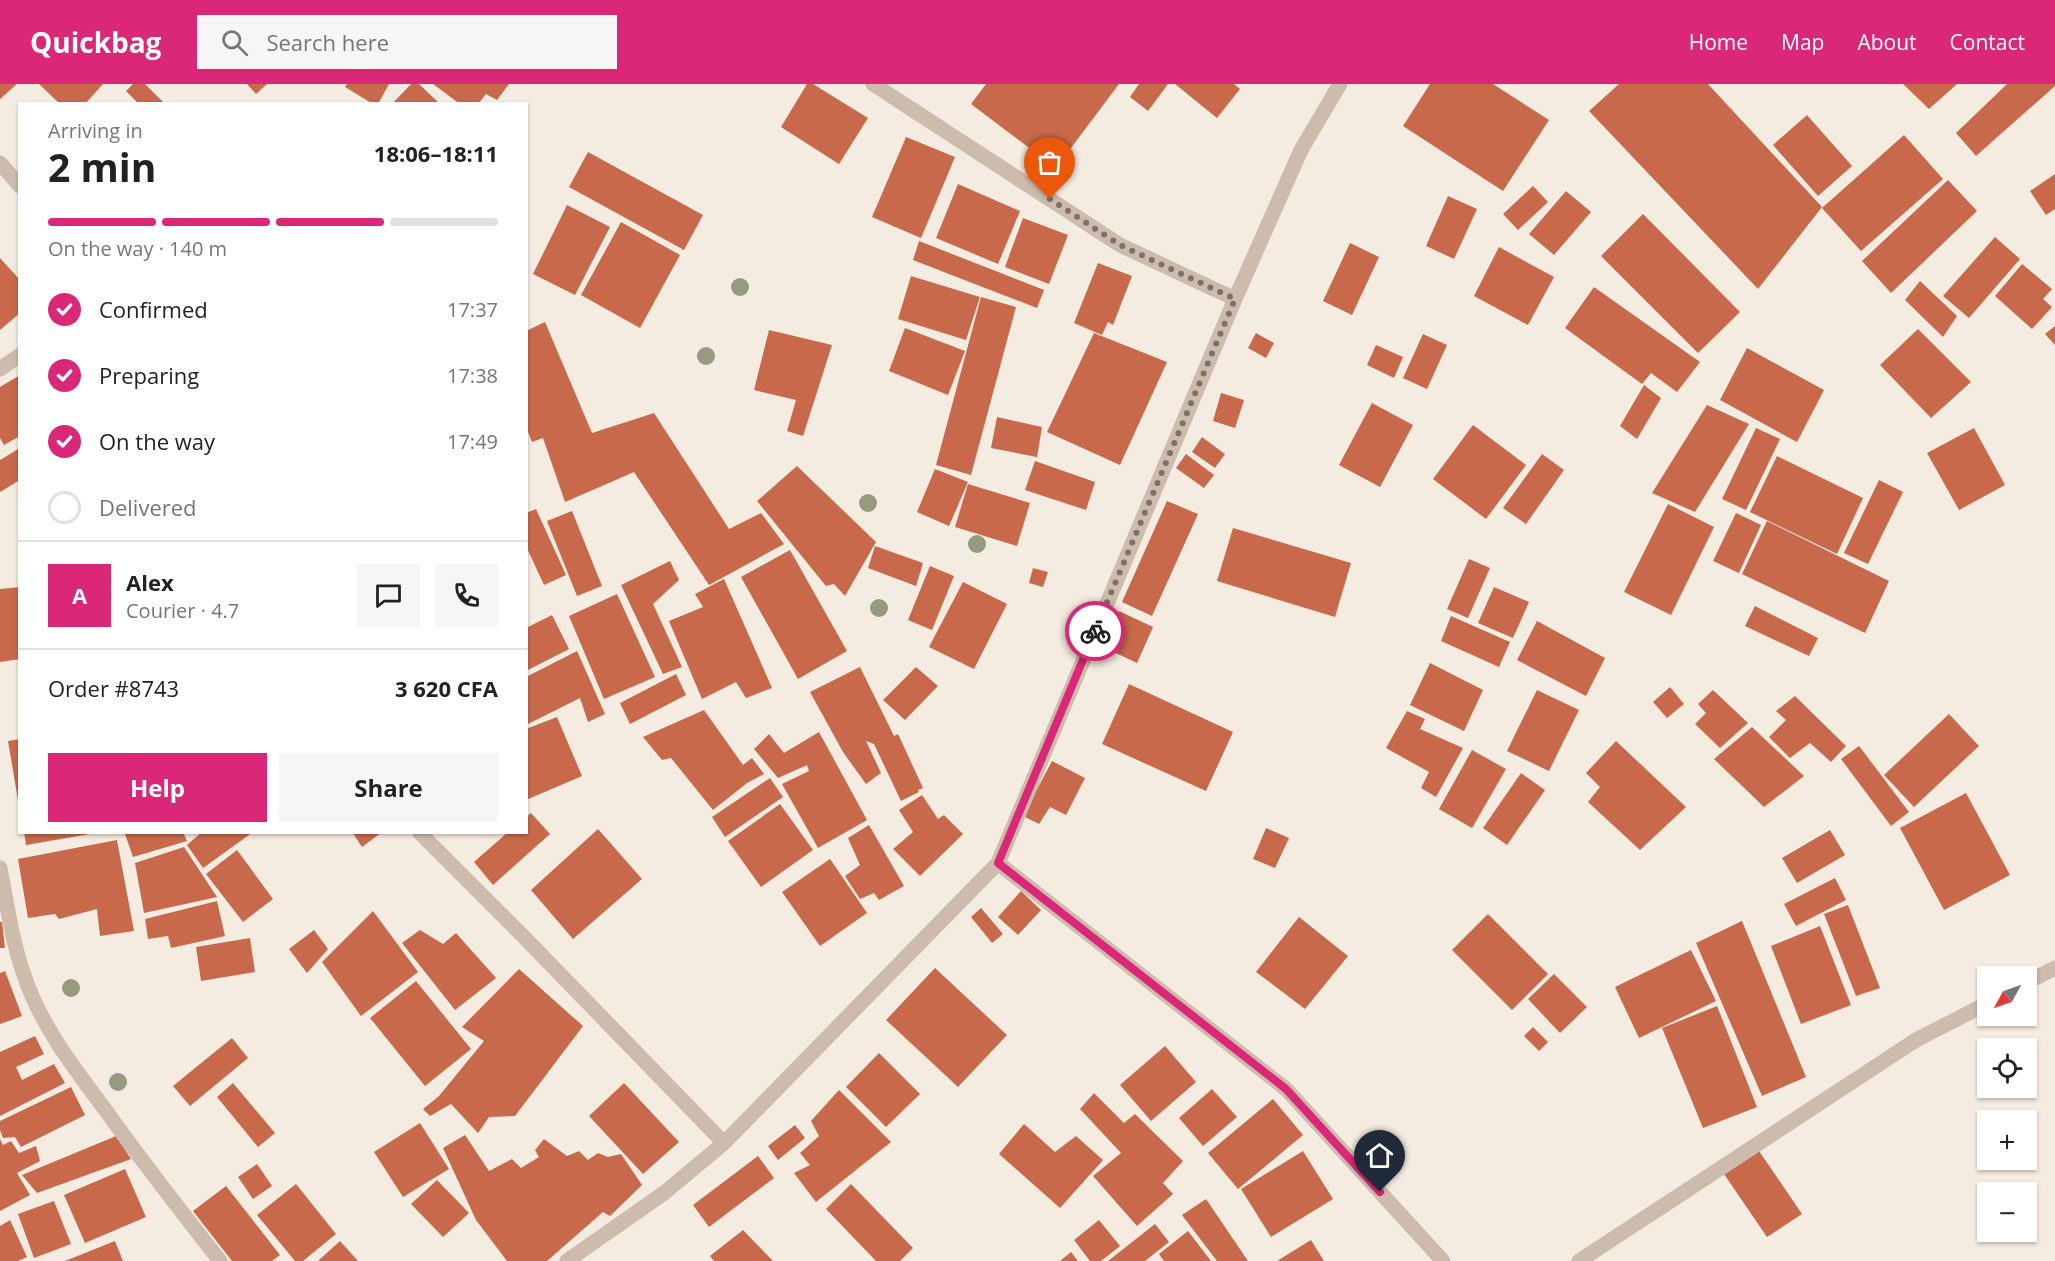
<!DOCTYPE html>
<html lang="en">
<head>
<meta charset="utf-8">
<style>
  :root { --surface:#fff; --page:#f6f6f6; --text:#222; --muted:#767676; --line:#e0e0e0; --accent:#db2777 }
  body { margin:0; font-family:"Open Sans",sans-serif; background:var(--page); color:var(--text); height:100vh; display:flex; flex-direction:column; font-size:22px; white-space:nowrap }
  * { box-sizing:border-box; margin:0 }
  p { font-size:20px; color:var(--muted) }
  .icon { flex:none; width:33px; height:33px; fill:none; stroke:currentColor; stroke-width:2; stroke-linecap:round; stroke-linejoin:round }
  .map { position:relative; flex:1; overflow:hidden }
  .sheet { position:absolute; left:18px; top:18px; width:510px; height:732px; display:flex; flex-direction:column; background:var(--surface); border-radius:0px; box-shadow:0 2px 4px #0004 }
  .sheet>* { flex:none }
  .needle { width:39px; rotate:230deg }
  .tools { position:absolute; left:1977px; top:882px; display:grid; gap:12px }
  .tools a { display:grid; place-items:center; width:60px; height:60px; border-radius:0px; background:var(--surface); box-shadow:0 2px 4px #0004; font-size:30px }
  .pin { position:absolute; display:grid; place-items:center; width:51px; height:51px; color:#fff; margin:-62px -26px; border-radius:50% 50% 50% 0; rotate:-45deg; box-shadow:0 0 6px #0007 }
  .pin .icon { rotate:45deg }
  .courier { position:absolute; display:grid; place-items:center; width:60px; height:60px; margin:-30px; border:4px solid #db2777; border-radius:50%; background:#fff; color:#222; box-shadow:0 2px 8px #0007 }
  .headline em { font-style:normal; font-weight:700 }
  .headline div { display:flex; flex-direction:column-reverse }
  .headline { display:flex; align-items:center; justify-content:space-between; height:102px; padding:0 30px }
  h1 { font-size:39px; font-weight:700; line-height:45px }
  .bar { display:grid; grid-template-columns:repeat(4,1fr); gap:9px 6px; align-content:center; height:72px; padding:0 30px }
  .bar i { height:8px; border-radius:4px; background:var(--line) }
  .bar .active { background:var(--accent) }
  .bar p { grid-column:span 4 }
  .line { display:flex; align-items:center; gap:15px; padding:0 30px; border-top:2px solid var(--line) }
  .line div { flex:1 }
  .round { display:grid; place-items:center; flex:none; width:63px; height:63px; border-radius:0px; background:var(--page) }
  ol { padding:0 30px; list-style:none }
  li { display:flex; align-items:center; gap:18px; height:66px }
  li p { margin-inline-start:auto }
  li .icon { padding:6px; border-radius:50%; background:var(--accent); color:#fff; stroke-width:4 }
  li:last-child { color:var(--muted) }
  li i { width:33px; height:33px; border:3px solid var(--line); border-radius:50% }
  .cta { display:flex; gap:12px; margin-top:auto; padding:12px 30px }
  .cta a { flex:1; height:69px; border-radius:0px; background:var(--accent); color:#fff; font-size:24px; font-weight:700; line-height:69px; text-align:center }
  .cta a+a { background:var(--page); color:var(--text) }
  header { display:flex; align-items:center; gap:36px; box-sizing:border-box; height:84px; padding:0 30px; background:var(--accent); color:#fff }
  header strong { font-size:28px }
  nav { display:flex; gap:33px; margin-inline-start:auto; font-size:21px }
  .search { width:420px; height:54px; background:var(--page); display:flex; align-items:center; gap:15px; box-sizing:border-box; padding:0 21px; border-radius:0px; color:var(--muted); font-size:22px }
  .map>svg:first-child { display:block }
  .building { fill:#c8694b }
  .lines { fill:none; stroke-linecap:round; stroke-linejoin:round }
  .minor { stroke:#cdbbac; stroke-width:15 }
  .tree { fill:#969b7f }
  .done { stroke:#7c716b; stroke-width:6; stroke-dasharray:0 10.8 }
  .route { stroke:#db2777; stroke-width:8 }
</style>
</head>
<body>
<header>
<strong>Quickbag</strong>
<div class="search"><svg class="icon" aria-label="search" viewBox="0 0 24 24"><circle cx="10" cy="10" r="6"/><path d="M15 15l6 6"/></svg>Search here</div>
<nav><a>Home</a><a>Map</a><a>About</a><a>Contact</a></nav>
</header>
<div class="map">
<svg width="2055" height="1177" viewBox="0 0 2055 1177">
  <rect width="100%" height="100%" fill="#f4ebe1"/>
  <!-- building -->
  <path class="building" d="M0,0h17l-17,15z
    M39,0h64l-18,20h-25z
    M133,0h12l20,20h-26l-13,-13z
    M247,0h20l-11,10z
    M347,0h42l-11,20h-5l-28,-17z
    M411,0h8l21,20h-48z
    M433,0h76l-12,16 -11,-6 -8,10h-18z
    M807,0h6l55,34 -29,46 -58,-37z
    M986,0h133l-63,84 -85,-64z
    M1139,0h29l-20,27 -18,-14z
    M1175,0h59l6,5 -23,29z
    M1430,0h63l56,36 -46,71 -100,-65z
    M1619,0h89l114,123 -64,82 -169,-178z
    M1903,0h54l-28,25z
    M2007,0h48v2l-79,70 -20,-23z
    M1807,31l45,51 -34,30 -45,-51z
    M1904,51l39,44 -82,72 -39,-43z
    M906,53l49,20 -34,81 -49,-21z
    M588,68l115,63 -19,35 -115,-63z
    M2055,90v35l-9,6 -16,-24z
    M1948,96l29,31 -86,82 -29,-32z
    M958,100l62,27 -22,53 -62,-26z
    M1533,102l15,16 -30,28 -15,-16z
    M1566,107l25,21 -37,43 -25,-21z
    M1448,112l29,13 -23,50 -28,-13z
    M567,121l43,22 -35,68 -42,-21z
    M1643,130l97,98 -42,41 -97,-97z
    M1023,134l45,17 -19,49 -44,-17z
    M621,138l59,33 -40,73 -59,-33z
    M1995,153l25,22 -51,59 -26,-22z
    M919,157l125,49 -7,18 -124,-48z
    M1350,159l29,14 -27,58 -29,-14z
    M1499,163l55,30 -26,48 -54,-29z
    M0,174l20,22v33l-20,17z
    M1098,179l34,13 -19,49 -5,-3 -6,13 -28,-12z
    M2022,180l30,25 -9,10 9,8 -20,22 -37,-33z
    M911,192l69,21 -14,43 -68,-21z
    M1920,197l37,35 -14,21 -38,-37z
    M1594,203l106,75 -23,30 -26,-19 -9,11 -77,-56z
    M981,213l35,10 -45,168 -35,-10z
    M545,238l47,111 62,-20 75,116 32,-16 23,31 -75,41 -75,-113 -69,30 -22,-64 -11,4 -6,-15v-96z
    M2055,242v19l-10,-11z
    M905,244l60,23 -17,44 -59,-24z
    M1918,245l53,53 -40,36 -51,-53z
    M769,246l63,15 -29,91 -16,-5 9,-31 -42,-10z
    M1094,249l73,29 -47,103 -73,-33z
    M1256,249l18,10 -8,15 -18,-10z
    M1423,250l24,11 -20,44 -24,-11z
    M1376,261l27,12 -9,21 -27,-13z
    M1747,264l77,42 -27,52 -77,-42z
    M20,291v61l-16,9 -4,-7v-51z
    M1644,301l17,13 -24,41 -17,-13z
    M1221,309l23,7 -9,28 -22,-7z
    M1372,319l41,22 -33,62 -41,-22z
    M1707,321l42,19 -54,88 -43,-19z
    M997,333l45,10 -5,30 -46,-9z
    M1473,341l53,40 -40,54 -53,-40z
    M1756,344l24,11 -34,71 -24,-11z
    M1974,344l31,57 -46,25 -32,-57z
    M1202,353l23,17 -10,14 -23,-16z
    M20,364v32l-20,12v-32z
    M1186,370l28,21 -10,13 -28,-20z
    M1542,370l22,16 -38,54 -23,-16z
    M1777,372l86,42 -26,56 -87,-42z
    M1035,377l60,21 -9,28 -61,-20z
    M797,382l79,76 -31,54 -11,-12 -8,2 -69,-85z
    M935,385l33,13 -19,44 -32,-14z
    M1879,396l24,12 -35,72 -24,-11z
    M968,400l62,19 -13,43 -62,-19z
    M1167,417l31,13 -46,102 -30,-14z
    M1668,420l46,23 -43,88 -47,-23z
    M536,425l30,66 -22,10 -18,-39v-33z
    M572,427l30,75 -25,10 -30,-75z
    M1736,429l25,12 -22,48 -26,-12z
    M1767,437l122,60 -24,52 -123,-59z
    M1233,444l118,35 -16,54 -118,-36z
    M875,462l48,17 -7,23 -48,-18z
    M790,466l57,101 -49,28 -57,-102z
    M1469,475l21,9 -22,50 -21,-9z
    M670,477l9,19 -26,24 29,63 -19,7 -42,-89z
    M930,482l24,10 -22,54 -24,-10z
    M1033,484l15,4 -5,15 -14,-4z
    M724,495l48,109 -26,10 -10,-16 -34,17 -33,-78 34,-14 -8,-13z
    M963,498l44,22 -33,65 -45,-22z
    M20,503v72l-20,3v-73z
    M1494,503l35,15 -16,36 -35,-15z
    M617,510l38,83 -51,22 -35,-83z
    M1755,522l63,32 -9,18 -64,-30z
    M1119,527l34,16 -16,36 -34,-16z
    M552,531l17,34 -43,22v-43z
    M1451,532l59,26 -11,25 -58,-26z
    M1537,537l68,37 -19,38 -69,-36z
    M577,567l28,63 -17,8 -8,-24 -54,27v-48z
    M1430,579l53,27 -19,41 -54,-26z
    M860,583l34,69 4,-2 25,54 -5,2 1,2 -18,9 -27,-57 -8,-3 15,32 -15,11 -23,-32 -33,-60z
    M916,583l22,19 -33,34 -22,-20z
    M676,590l10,21 -56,29 -10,-21z
    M1129,600l104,48 -27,59 -104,-47z
    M1670,603l14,17 -17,14 -14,-16z
    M1537,606l42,20 -30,61 -42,-20z
    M1713,606l35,33 -28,25 -25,-24 11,-11 -8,-9z
    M1795,612l51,50 -15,16 -21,-19 -20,15 -21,-21 17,-17 -10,-9z
    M704,626l39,55 9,-7 12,16 -17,9 -34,27 -42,-52 -9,2 -19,-23z
    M1407,627l18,8 -5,10 43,19 -27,49 -15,-9 8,-16 -43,-24z
    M1949,630l30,32 -65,61 -30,-32z
    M557,633l25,59 -56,24v-71z
    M1752,643l52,49 -40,31 -50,-48z
    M819,648l48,88 -49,28 -36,-64 27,-13 -2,-6 -29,13 -24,-29 15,-15 15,19z
    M20,655v61h-2l-10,-59z
    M1616,657l70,66 -46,43 -52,-48 12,-15 -14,-14z
    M1859,662l50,66 -18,14 -50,-67z
    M1472,666l34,19 -34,59 -33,-19z
    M1052,677l33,17 -19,37 -16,-8 -11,17 -16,-8z
    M1521,689l24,17 -38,55 -24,-17z
    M770,694l13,19 -58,40 -13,-20z
    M1966,709l44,82 -66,35 -44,-82z
    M922,711l16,24 6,-4 19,19 -43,42 -27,-27 20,-17 -14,-22z
    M780,720l33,46 -52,37 -33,-46z
    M531,729l19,21 -57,51 -19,-23 34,-30h18v-15z
    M869,741l35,61 -25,14 -5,-7 -14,6 -15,-23 15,-11 -12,-27z
    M1266,744l23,10 -14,30 -22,-9z
    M598,745l44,50 -69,60 -42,-49z
    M1830,746l15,25 -48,28 -15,-25z
    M24,748h66v2l-64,11z
    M129,748h54l4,9 -54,16 -8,-23z
    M202,748h51l-50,36 -16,-23z
    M352,748h30l-20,15z
    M117,756l17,91 -34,5 -3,-27 -38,10 -4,-5 -27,4 -10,-59z
    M184,763l33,50 -73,16 -9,-50z
    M237,766l36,49 -30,23 -37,-48z
    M830,775l37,54 -47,33 -38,-54z
    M1835,794l11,22 -50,26 -12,-22z
    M1021,807l20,19 -23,25 -20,-18z
    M217,817l8,35 -54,12 -3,-12 -20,3 -3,-20z
    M1848,821l32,83 -24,8 -32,-82z
    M981,824l22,26 -11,9 -21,-26z
    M373,827l45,61 -57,44 -39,-54z
    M1488,830l60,60 -36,36 -60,-60z
    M1299,833l49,39 -43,53 -49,-37z
    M1742,837l64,156 -44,19 -66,-153z
    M0,838h2l3,26h-5z
    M1820,842l31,79 -50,19 -30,-78z
    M314,846l14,19 -21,24 -18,-24z
    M420,846l23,14 13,-11 40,45 -41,32 -53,-67z
    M250,854l5,34 -54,9 -5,-34z
    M1691,866l25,51 -77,37 -24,-51z
    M935,884l72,67 -49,52 -72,-67z
    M519,885l64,57 -68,90 -26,1 -11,16 -27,-29 -21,12 -7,-7 16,-13 45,-55 -22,-14z
    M5,887l17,45 -22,8v-51z
    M1554,890l33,33 -27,26 -32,-34z
    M416,897l55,68 -46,37 -55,-68z
    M1717,922l40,101 -54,21 -41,-100z
    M1533,943l15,15 -9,9 -15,-15z
    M35,952l9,18 -28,13 6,13 32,-16 11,19 -65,33v-64z
    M232,954l16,20 -58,48 -17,-20z
    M1165,962l31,36 -45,39 -31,-36z
    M879,969l41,41 -34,33 -40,-40z
    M233,999l42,50 -17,14 -41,-50z
    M624,999l55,59 -36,32 -54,-58z
    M71,1003l14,28 -64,32 -6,-10 -12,1 -3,-8v-9z
    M1212,1005l25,28 -34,29 -24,-28z
    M839,1006l52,52 -75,60 -22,-29 16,-8 -10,-12 19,-17 -8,-15z
    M1094,1009l30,30 11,-9 48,47 -20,22 10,11 -36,32 -44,-50 28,-23 -41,-44z
    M1273,1015l30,36 -65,54 -30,-36z
    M420,1039l29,46 -46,28 -29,-45z
    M1024,1040l31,28 21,-16 27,24 -43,48 -61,-54z
    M795,1041l10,13 -27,22 -10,-14z
    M465,1051l24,36 23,-12 9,9 18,-11 -4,-7 9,-11 23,17 12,-5 9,9 10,-7 10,4 13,-3 21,31 -32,31 -7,-4 -56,49h-40l-31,-41 -33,-72z
    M116,1052l15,23 -94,34 -15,-18z
    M0,1055l3,6 8,-4 8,12 17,-7 4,15 -23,12 13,22 -30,16z
    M1303,1067l30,48 -62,38 -30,-48z
    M1759,1067l43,63 -35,23 -43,-63z
    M758,1072l16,22 -65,49 -16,-22z
    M257,1080l15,22 -19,13 -15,-22z
    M125,1085l21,48 -61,26 -21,-48z
    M437,1096l32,33 -26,24 -32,-33z
    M296,1100l40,50 -33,27h-8l-38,-46z
    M851,1100l62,64 -13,13h-24l-50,-52z
    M226,1102l54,69 -8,6h-40l-39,-50z
    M1206,1115l42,62h-31l-35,-46z
    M54,1117l17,43 -37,14 -16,-44z
    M10,1136l17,37 -9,4h-18v-35z
    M1099,1136l21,26 -19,15h-11l-16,-21z
    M1155,1140l14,18 -24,19h-37z
    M743,1146l30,31h-59l-4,-5z
    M1188,1147l23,30h-47l-5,-7z
    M1311,1156l13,21h-47z
    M115,1157l8,20h-58z
    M340,1157l18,20h-40z
    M1071,1168l7,9h-18z"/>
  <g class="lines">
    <!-- minor -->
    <path class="minor" d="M873,0l247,161 115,54
      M0,79l20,23
      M0,285l20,-14
      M419,748l103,103 202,208
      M998,779l288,226 157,172
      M0,784c7,36 12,73 24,107 16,49 49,92 80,133 37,52 76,102 116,153
      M2026,899l29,-15
      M567,1177l97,-68 60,-50 274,-280 237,-564 66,-149 39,-66
      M1579,1177l337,-221 72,-37"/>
  </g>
  <!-- trees -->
  <g class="tree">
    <circle cx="740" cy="203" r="9"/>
    <circle cx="706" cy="272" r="9"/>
    <circle cx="868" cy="419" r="9"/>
    <circle cx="977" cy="460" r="9"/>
    <circle cx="879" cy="524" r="9"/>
    <circle cx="71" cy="904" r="9"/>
    <circle cx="118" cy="998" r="9"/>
  </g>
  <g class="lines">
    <!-- done -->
    <path class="done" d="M1050,115l70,46 115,54 -140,332"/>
    <!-- route -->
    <path class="route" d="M1095,547l-97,232 288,226 94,103"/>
  </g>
</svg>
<div class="tools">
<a><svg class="needle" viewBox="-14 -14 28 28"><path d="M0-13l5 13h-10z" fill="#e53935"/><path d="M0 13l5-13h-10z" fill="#767676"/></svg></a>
<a><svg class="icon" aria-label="locate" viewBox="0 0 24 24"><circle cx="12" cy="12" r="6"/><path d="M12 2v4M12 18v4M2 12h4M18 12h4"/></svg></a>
<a>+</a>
<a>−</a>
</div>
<div class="pin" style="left:1050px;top:115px;background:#ea580c"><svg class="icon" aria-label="bag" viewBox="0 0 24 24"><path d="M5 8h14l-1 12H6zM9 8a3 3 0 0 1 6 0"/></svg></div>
<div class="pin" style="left:1380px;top:1108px;background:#1f2937"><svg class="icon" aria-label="home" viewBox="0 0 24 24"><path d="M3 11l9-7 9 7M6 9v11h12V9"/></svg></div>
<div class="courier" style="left:1095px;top:547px"><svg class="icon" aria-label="bike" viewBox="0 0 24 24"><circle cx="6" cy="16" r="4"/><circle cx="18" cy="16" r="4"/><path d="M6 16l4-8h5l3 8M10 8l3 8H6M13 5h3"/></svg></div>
<section class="sheet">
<div class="headline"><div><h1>2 min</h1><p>Arriving in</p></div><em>18:06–18:11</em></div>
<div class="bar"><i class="active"></i><i class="active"></i><i class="active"></i><i></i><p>On the way · 140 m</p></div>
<ol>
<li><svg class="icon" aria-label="check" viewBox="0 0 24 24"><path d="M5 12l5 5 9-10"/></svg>Confirmed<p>17:37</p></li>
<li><svg class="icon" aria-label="check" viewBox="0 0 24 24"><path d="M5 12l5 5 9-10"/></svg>Preparing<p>17:38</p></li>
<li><svg class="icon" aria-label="check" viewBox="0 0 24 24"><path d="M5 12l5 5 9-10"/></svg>On the way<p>17:49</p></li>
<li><i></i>Delivered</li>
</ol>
<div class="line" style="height:108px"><b class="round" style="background:var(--accent);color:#fff">A</b><div><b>Alex</b><p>Courier · 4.7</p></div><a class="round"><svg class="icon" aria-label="chat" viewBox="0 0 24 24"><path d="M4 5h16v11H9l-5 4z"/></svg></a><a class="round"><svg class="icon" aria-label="phone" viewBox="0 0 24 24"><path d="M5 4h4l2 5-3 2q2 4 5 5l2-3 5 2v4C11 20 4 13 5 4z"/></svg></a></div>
<div class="line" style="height:78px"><div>Order #8743</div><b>3 620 CFA</b></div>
<div class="cta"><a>Help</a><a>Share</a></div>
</section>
</div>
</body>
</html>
